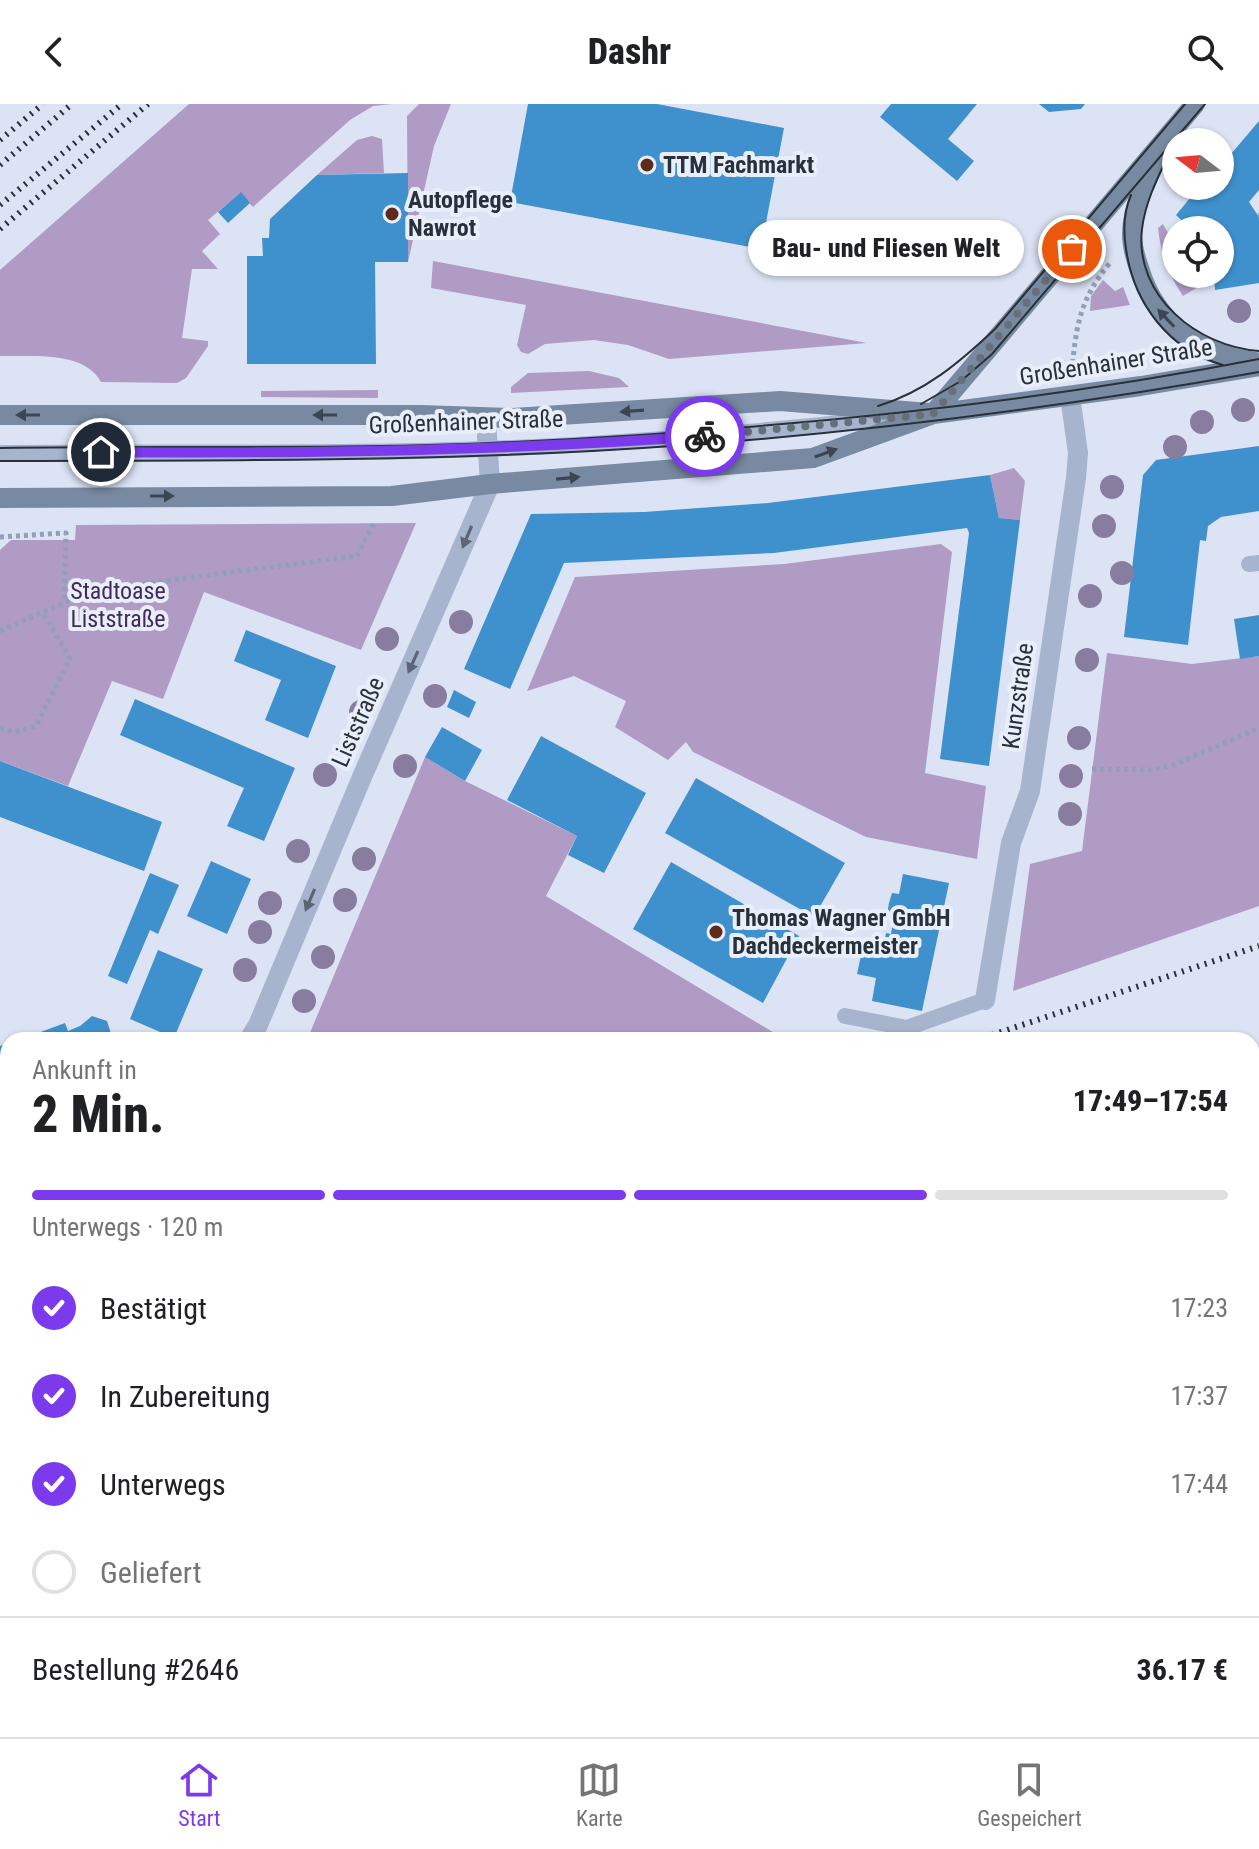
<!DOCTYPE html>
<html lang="de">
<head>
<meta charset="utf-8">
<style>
  :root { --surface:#fff; --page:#f6f6f6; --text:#202124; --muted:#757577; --line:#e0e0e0; --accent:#7c3aed }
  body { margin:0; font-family:"Roboto Condensed",sans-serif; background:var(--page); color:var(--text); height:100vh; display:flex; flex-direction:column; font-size:30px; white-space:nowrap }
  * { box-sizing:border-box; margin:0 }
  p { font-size:26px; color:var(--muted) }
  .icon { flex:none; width:44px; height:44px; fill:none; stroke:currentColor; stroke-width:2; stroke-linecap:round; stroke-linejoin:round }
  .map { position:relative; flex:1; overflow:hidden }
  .side { position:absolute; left:0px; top:928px; width:1260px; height:706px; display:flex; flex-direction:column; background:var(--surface); border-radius:24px 24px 0 0; box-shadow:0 2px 6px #0004 }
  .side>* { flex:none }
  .needle { width:52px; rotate:286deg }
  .fabs { position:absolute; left:1162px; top:24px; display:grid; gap:16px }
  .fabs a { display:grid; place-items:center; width:72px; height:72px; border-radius:50%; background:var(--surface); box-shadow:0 2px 6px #0004; font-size:40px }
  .pin { position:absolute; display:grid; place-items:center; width:68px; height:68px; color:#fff; margin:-34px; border:4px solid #fff; border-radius:50%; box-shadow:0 2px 8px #0007 }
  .courier { position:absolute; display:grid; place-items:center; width:80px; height:80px; margin:-40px; border:6px solid #7c3aed; border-radius:50%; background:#fff; color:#222; box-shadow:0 2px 10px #0007 }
  .bubble { position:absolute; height:56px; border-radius:28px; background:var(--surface); box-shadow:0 2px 6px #0004; font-size:26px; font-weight:800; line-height:56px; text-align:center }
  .summary em { font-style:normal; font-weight:800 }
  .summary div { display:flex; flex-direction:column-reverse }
  .summary { display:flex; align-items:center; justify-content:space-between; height:136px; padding:0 32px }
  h1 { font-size:52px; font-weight:800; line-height:60px }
  .bar { display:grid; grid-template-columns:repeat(4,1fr); gap:12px 8px; align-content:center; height:96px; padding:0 32px }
  .bar i { height:10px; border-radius:6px; background:var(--line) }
  .bar .on { background:var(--accent) }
  .bar p { grid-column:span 4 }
  .line { display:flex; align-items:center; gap:20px; padding:0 32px; border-top:2px solid var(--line) }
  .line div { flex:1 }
  ol { padding:0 32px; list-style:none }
  li { display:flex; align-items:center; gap:24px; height:88px }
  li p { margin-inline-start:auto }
  li .icon { padding:8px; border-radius:50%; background:var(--accent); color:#fff; stroke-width:4 }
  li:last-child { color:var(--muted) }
  li i { width:44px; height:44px; border:4px solid var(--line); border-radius:50% }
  header { display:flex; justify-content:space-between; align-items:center; height:104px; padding:0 32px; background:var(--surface); font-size:36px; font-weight:800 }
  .tabs { display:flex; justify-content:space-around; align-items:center; height:112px; border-top:2px solid var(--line); background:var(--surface); font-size:22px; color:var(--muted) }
  .tabs a { display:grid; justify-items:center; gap:4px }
  .tabs .on { color:var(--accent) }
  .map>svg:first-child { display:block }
  .green { fill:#b09bc4 }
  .building { fill:#3f91ce }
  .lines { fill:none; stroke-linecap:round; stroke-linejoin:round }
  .tertiary-tunnel { stroke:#b8bfcf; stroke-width:20; stroke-dasharray:20 10; stroke-linecap:butt }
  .path { stroke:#91a0b9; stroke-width:5; stroke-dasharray:4 4; stroke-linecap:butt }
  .service { stroke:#a7b4cd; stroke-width:16 }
  .minor { stroke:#a7b4cd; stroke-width:20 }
  .tertiary { stroke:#a7b4cd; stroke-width:20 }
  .secondary { stroke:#788aa1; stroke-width:20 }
  .tram { stroke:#283039; stroke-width:2 }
  .rail { stroke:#283039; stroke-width:6; stroke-dasharray:2 6; stroke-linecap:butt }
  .tree { fill:#887d9f }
  .oneway { fill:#3c4653 }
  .oneway2 { fill:#5b6574 }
  .done { stroke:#676f7a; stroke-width:8; stroke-dasharray:0 14.4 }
  .route { stroke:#7c3aed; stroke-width:10 }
  .poi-dot { fill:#5e2b1a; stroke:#e9eefb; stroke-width:3 }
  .labels { text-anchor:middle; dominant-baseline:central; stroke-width:8; stroke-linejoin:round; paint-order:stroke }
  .poi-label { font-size:24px; font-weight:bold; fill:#283039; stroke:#e9eefb; text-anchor:start }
  .street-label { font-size:24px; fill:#283039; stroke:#e9eefb }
  .park-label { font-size:24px; fill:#442a59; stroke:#e9eefb }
</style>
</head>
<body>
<header><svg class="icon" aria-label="back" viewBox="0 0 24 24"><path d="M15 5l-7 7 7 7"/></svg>Dashr<svg class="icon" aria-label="search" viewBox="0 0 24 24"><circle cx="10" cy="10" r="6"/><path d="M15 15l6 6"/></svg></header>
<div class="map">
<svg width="1259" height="1633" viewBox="0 0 1259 1633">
  <rect width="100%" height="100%" fill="#dce3f4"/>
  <!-- green -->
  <path class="green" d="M189,0h203l-19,2 -23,14 -97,87 -13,-14 -32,27 12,14 -18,17 16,18h-26l-10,69 26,3v5l-22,32 -9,5 -76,-1c-17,-32 -70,-25 -101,-26v-86z
    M419,0h32l-17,42 -26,116 -1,-146z
    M372,32l10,3 2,34 -67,2 40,-35z
    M1163,120l13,23v27h15l7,13 -15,9c-15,-23 -22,-41 -25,-68z
    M433,157l434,82 -198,16 -41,-14 -34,-5 -49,4 -17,10 -7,-2 -4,-7 9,-40 -95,-17z
    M1103,176l12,11 8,-4 7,18 -40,6 1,-15z
    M589,267l30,7 10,9 -118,6v-6l17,-14z
    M378,286v8l-117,-1v-6z
    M1014,364l11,13 -5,39 -21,-2 -9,-43z
    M416,419l-55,127 -157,-58 -41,107 -51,-18 -44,105 -68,-25v-211l11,-10h64l1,-15z
    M941,440l11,8 -27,221 61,13 -9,73 -111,-22 -173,-85 -7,-10 -18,18 -53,-33 11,-26 -52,-25 -47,15 48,-114 209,-13z
    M1107,549l85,11 67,-8v250l-246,85 17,-127 52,-13z
    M425,653l40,24 112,55 -31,60 240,144h-479z
    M1259,1112v74l-7,3v-75z
    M1252,1472h7v155l-479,5 -83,-6h555z
    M0,1500h8v54h-8z"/>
  <!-- building -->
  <path class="building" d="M528,0h129l127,24 -23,121 -251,-47z
    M891,0h86l-29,35 26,22 -17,20 -77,-64z
    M1039,0h46l-4,5 -32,3z
    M1259,17v69l-10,12 10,15v66l-44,7 -1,-16h6v-44h-28l-16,-15 24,-29h20v-19z
    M408,69v89h-33l1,102h-129v-108h16l-1,-18h7l1,-19 47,-44z
    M241,88l9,11 -22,20 -10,-11z
    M1259,342v65l-38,6 -13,9 -2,15 -6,-1 -12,105 -64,-8 19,-162 13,-15z
    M990,371l9,43 21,2 -31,246 -49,-7 29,-226 -2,-5 -193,25 -210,10 -54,126 -46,-20 67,-155 113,-2 124,-9z
    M1259,511v41l-19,3 -6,-40z
    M246,526l90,36 -28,72 -43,-18 16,-40 -47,-19z
    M454,586l22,12 -7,16 -22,-11z
    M135,595l160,69 -31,73 -37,-15 17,-38 -124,-53z
    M442,623l40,23 -17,31 -40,-24z
    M541,632l105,57 -42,80 -36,-18 9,-19 -70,-36z
    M0,657l162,61 -18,49 -144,-54z
    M696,674l149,85 -31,54 -149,-84z
    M211,757l40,18 -24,55 -40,-18z
    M671,758l128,74 -36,67 -130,-74z
    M150,769l29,12 -21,49 -8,-4 -23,54 -19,-8z
    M903,770l46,9 -27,128 -50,-10 4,-23 -19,-4 6,-28 20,4 3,-17 5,1 3,-19 -7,-1 2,-11 3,-10 7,1z
    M158,846l45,19 -29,69 -44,-19z
    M92,912l15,5 6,19h-94l46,-17 3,8 12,-5z
    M8,939v59l-8,3v-59z
    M1259,1272v184h-7v-182z"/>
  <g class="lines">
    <!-- tertiary-tunnel -->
    <path class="tertiary-tunnel" d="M1,1241l7,21"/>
    <!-- path -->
    <path class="path" d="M1258,111h1
      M1072,267c4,-46 8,-72 38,-108
      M0,433l66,-4 -2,68
      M0,527l93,-41 264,-34 18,-35
      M0,624l15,4 21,-6 34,-68 -28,-47
      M1092,665l58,1 21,-4 88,-38
      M1252,1475h7
      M1252,1534h7
      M1252,1607l7,-3
      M300,1633l1,-7
      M790,1633l4,-7
      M918,1633v-7"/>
    <!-- service -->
    <path class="service" d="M0,349c162,-2 324,2 486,-4 139,-5 279,-18 417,-32
      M1249,460l10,-1
      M845,912l62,12 78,-28"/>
    <!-- minor -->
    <path class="minor" d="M985,896l26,-157 19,-52 46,-313 2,-25 -8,-57
      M249,936l9,-15 104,-248 128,-293 -4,-65
      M0,1054l8,-3
      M410,1626l55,7"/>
    <!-- tertiary -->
    <path class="tertiary" d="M0,1237l1,4
      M82,1633l2,-7"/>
    <!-- secondary -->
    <path class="secondary" d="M1158,53c-12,23 -26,52 -26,77 0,12 4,26 8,37 16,52 61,85 115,91
      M933,310l262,-310
      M0,311h421l92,3 267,-17 149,12
      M0,394l392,-2 98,-12 323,-26 120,-44 208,-28 118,-20"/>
    <!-- tram -->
    <path class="tram" d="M1167,54c-11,23 -22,46 -25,71 -8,67 56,118 117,122
      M1131,91c-8,18 -8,35 -5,54 8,55 43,101 97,116
      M921,300l40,-23 31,-27 213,-250
      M878,302c47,-14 82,-44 117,-77l190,-225
      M0,344c163,-3 326,2 489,-5 258,-11 517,-35 770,-84
      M0,357c229,-1 458,1 686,-16 192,-14 383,-39 573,-73
      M0,1215l8,24
      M75,1633l2,-7
      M90,1633l2,-7"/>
    <!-- rail -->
    <path class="rail" d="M0,36l43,-36
      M0,61l72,-61
      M0,101l122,-101
      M0,125l148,-125
      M977,936l282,-94
      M0,1282l8,-3"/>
  </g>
  <!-- trees -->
  <g class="tree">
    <circle cx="1239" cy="207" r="12"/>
    <circle cx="1243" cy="306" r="12"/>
    <circle cx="1202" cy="318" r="12"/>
    <circle cx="1175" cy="343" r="12"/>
    <circle cx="1112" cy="383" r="12"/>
    <circle cx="1104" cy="422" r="12"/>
    <circle cx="1122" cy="469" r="12"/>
    <circle cx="1090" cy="492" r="12"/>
    <circle cx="461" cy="518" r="12"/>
    <circle cx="387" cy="535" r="12"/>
    <circle cx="1087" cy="556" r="12"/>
    <circle cx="435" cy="592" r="12"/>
    <circle cx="361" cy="608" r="12"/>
    <circle cx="1079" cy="634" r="12"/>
    <circle cx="405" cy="662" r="12"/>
    <circle cx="325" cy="671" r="12"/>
    <circle cx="1071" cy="672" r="12"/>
    <circle cx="1070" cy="710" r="12"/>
    <circle cx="298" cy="747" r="12"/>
    <circle cx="364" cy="755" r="12"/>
    <circle cx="345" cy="796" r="12"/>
    <circle cx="270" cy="799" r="12"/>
    <circle cx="260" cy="828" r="12"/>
    <circle cx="323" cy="853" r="12"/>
    <circle cx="245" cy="866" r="12"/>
    <circle cx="304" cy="897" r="12"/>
  </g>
  <!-- one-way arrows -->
  <defs><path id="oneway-solid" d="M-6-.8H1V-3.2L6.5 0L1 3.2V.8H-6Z" transform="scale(2)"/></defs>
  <g class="oneway">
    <use href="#oneway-solid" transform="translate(1166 214) rotate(-133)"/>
    <use href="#oneway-solid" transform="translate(632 307) rotate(176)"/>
    <use href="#oneway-solid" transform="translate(28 311) rotate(-180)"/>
    <use href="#oneway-solid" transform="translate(325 311) rotate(180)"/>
    <use href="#oneway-solid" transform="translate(826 349) rotate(-20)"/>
    <use href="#oneway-solid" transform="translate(568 374) rotate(-5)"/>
    <use href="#oneway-solid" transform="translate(162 392)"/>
  </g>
  <g class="oneway2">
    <use href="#oneway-solid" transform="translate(467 433) rotate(113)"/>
    <use href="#oneway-solid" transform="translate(413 558) rotate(114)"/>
    <use href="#oneway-solid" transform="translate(310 796) rotate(113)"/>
  </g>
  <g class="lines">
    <!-- done -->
    <path class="done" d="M705,332l228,-22 139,-165"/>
    <!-- route -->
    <path class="route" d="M101,348c202,2 403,-1 604,-16"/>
  </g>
  <!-- markers -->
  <g class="poi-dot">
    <circle cx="647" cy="61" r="8"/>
    <circle cx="392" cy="110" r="8"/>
    <circle cx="716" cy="828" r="8"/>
  </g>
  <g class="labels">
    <!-- poi labels -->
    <g class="poi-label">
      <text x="663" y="61">TTM Fachmarkt</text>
      <text x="408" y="96">Autopflege<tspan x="408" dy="28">Nawrot</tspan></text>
      <text x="732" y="814">Thomas Wagner GmbH<tspan x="732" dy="28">Dachdeckermeister</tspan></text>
    </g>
    <!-- street labels -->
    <g class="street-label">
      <text transform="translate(1116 258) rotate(-9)">Großenhainer Straße</text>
      <text transform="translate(466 318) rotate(-2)">Großenhainer Straße</text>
      <text transform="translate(1018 592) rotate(-82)">Kunzstraße</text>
      <text transform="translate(358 618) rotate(-66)">Liststraße</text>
    </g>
    <!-- park labels -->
    <g class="park-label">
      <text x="118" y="487">Stadtoase<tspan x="118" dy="28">Liststraße</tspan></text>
    </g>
  </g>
</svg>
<div class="fabs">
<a><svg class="needle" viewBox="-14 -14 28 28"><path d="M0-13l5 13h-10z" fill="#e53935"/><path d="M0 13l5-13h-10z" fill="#757577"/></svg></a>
<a><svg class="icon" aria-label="locate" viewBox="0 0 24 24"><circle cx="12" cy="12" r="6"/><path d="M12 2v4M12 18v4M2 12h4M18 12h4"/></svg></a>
</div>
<div class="pin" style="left:1072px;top:145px;background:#ea580c"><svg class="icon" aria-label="bag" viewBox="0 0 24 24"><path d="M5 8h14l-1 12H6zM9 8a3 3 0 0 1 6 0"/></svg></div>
<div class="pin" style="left:101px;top:348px;background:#1f2937"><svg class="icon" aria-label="home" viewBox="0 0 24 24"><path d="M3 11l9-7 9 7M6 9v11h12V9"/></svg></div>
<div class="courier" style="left:705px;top:332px"><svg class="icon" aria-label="bike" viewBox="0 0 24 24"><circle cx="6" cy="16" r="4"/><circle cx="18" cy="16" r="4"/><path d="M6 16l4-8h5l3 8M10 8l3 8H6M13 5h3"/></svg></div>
<div class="bubble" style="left:748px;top:116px;width:276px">Bau- und Fliesen Welt</div>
<section class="side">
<div class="summary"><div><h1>2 Min.</h1><p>Ankunft in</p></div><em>17:49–17:54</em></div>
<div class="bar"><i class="on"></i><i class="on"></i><i class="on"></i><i></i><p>Unterwegs · 120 m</p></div>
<ol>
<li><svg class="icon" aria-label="check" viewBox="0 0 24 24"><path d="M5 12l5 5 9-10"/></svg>Bestätigt<p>17:23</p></li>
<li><svg class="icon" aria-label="check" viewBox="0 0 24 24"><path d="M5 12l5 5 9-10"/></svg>In Zubereitung<p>17:37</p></li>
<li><svg class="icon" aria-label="check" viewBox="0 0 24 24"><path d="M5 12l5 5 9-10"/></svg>Unterwegs<p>17:44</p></li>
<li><i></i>Geliefert</li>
</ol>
<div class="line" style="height:104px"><div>Bestellung #2646</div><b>36.17 €</b></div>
</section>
</div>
<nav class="tabs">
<a class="on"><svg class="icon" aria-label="home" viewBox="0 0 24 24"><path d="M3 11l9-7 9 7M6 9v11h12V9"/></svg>Start</a>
<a><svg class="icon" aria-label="map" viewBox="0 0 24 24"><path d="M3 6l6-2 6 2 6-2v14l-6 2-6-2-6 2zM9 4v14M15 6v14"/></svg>Karte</a>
<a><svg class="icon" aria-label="saved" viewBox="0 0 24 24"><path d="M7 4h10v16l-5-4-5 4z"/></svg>Gespeichert</a>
</nav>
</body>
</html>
